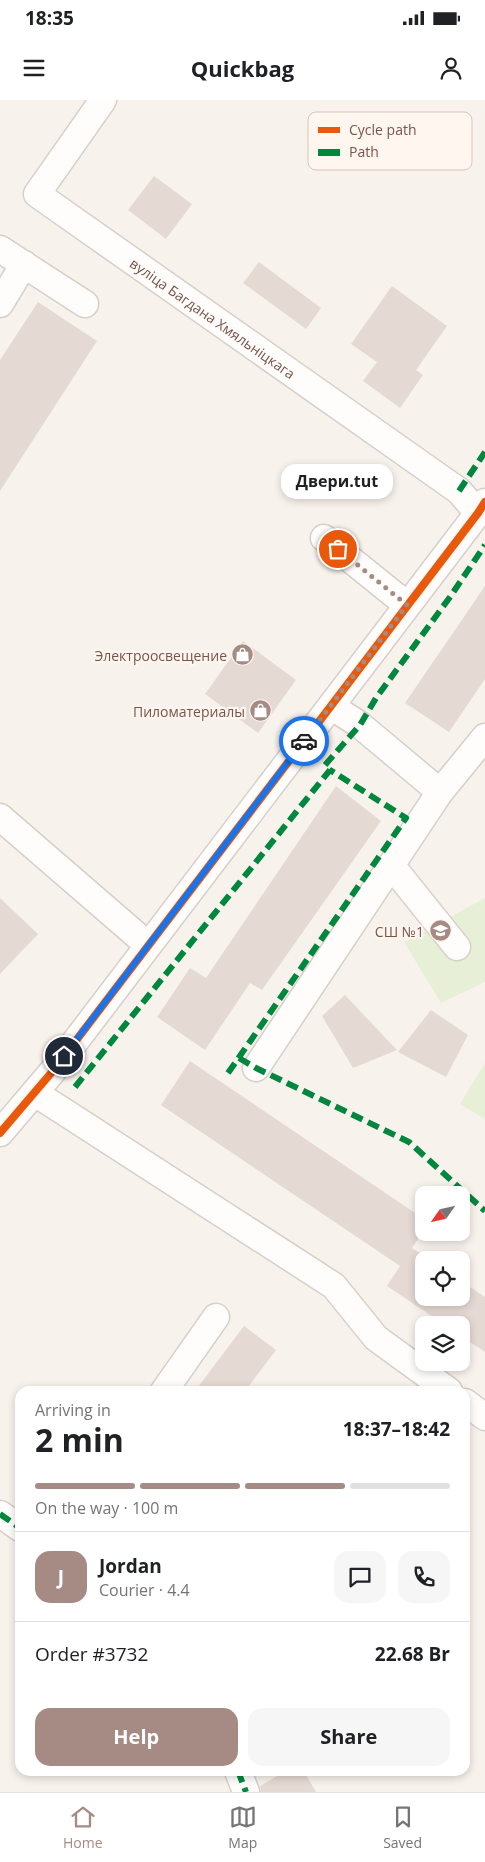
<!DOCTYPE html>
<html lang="en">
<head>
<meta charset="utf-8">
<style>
  :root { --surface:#fff; --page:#f6f6f6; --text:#202124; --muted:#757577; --line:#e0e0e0; --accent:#a58b83 }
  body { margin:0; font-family:"Open Sans",sans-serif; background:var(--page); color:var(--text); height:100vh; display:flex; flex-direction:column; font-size:19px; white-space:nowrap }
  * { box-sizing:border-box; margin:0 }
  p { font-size:16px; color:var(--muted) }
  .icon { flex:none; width:28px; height:28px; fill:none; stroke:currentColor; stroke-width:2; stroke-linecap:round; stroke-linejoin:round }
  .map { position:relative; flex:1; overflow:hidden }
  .drawer { position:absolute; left:15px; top:1286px; width:455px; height:390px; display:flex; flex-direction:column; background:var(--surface); border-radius:15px; box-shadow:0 2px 8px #0003 }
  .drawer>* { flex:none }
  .needle { width:32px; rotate:236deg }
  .buttons { position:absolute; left:415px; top:1086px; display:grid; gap:10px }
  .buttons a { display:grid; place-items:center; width:55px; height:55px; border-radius:10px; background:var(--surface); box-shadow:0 2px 8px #0003; font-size:25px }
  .pin { position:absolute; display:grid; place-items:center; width:42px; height:42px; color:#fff; margin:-21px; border:2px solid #fff; border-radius:50%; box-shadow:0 1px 5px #0007 }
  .courier { position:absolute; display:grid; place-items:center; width:50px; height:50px; margin:-25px; border:4px solid #1a73e8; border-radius:50%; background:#fff; color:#222; box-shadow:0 1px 6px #0007 }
  .bubble { position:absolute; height:35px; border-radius:15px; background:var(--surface); box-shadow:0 2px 8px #0003; font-size:16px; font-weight:700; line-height:35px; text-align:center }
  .head em { font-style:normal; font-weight:700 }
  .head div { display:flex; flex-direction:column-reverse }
  .head { display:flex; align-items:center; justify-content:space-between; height:85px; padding:0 20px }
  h1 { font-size:32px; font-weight:700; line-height:38px }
  .bar { display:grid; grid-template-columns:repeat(4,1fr); gap:8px 5px; align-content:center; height:60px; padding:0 20px }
  .bar i { height:6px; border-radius:4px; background:var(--line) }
  .bar .on { background:var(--accent) }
  .bar p { grid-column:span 4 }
  .line { display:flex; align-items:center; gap:12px; padding:0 20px; border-top:1px solid var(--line) }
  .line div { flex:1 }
  .round { display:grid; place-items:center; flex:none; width:52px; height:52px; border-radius:15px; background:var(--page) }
  .button { display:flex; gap:10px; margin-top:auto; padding:10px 20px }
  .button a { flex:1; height:58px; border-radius:15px; background:var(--accent); color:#fff; font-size:20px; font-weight:700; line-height:58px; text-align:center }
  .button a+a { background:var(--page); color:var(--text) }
  .status { display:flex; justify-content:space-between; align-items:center; height:35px; padding:0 25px; background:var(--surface); direction:ltr }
  .status svg { height:14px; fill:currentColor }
  header { display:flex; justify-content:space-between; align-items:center; height:65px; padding:0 20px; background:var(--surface); font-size:22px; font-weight:700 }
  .dock { display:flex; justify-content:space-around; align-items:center; height:70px; border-top:1px solid var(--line); background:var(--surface); font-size:14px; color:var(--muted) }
  .dock a { display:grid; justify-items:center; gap:2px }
  .dock .on { color:var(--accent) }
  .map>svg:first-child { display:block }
  .green { fill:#e8efd7 }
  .building { fill:#e5d9d4 }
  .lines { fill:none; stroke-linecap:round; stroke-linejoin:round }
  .minor-casing { stroke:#d7ceca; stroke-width:29 }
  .minor { stroke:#fefdfc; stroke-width:26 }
  .quiet { stroke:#00873e; stroke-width:6; stroke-dasharray:12 6; stroke-linecap:butt }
  .cycleway-casing { stroke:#fff6ef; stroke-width:11 }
  .cycleway { stroke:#e8590c; stroke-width:8 }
  .done { stroke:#a58b83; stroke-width:5; stroke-dasharray:0 9 }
  .route { stroke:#1a73e8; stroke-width:6 }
  .labels { text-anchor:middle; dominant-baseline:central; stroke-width:4.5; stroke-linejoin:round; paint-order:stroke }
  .street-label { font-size:14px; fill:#79544a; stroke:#fff6ef }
  .poi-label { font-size:14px; fill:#79544a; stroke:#fff6ef; text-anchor:end }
  .key { fill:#fff6ef; stroke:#d7c5be; stroke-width:1 }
  .key-label { font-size:14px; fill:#79544a }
</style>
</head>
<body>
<div class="status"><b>18:35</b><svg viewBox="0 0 49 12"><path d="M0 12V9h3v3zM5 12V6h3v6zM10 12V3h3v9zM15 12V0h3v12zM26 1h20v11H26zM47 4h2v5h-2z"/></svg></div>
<header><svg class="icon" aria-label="menu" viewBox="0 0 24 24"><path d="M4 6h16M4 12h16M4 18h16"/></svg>Quickbag<svg class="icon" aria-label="person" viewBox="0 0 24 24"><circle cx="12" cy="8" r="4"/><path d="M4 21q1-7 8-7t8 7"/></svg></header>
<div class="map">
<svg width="485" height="1692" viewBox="0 0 485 1692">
  <rect width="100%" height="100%" fill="#f8f2ed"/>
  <!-- green -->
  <path class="green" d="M485,798v84l-44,21 -37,-61z
    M485,963v56l-25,-15z"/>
  <!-- building -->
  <path class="building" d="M154,76l38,28 -26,35 -38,-29z
    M259,162l62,46 -15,21 -63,-46z
    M392,186l55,40 -31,44 7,5 -23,33 -37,-27 14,-19 -26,-18z
    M38,202l59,39 -97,150v-131z
    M485,486v93l-36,53 -44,-29z
    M243,541l53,39 -38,53 -53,-39z
    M336,686l45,35 -119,169 -12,-7 -45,67 -48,-33 33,-49 16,10z
    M0,798l38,36 -38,40z
    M345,895l52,55 -44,18 -31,-52z
    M431,910l37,25 -22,42 -48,-25z
    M190,961l234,158v11l-12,18 18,12h-6v38h37v-17l24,16v55l-24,-16v-11h-16l-58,-39 13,-20 -239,-161z
    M244,1226l32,24 -31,41h-50z
    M286,1671h18l12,21h-55l-1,-6z"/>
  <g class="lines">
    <defs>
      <g id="minor">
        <path id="s1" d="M103,0l-66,94 422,297 19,22"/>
        <path d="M0,149l85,55"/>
        <path d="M0,204l24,-40"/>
        <path d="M324,438l83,67"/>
        <path d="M440,692l45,-55"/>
        <path d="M0,717l148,128"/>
        <path d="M391,765l66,82"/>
        <path d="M256,968l184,-276 -80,-67 -29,-19"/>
        <path d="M35,993l299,193 42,52 73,53"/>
        <path d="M0,1033l52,-61 426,-559 7,-11"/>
        <path d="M164,1291l52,-74"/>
        <path d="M465,1302l20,15"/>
        <path d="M0,1414l20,14"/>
        <path d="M238,1671l8,21"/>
      </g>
    </defs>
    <!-- minor casing -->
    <use href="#minor" class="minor-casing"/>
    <!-- minor -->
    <use href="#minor" class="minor"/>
    <!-- quiet -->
    <path class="quiet" d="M459,391l26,-39
      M239,958l17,10 153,74 76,69
      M228,973l178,-255 -76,-48
      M75,987l255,-317 -5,-5 35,-40 16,-27 74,-101 35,-52
      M0,1414l20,14
      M238,1671l8,21"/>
    <defs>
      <path id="cycleway" d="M0,1033l52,-61 426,-559 7,-11"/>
    </defs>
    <!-- cycleway casing -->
    <use href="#cycleway" class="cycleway-casing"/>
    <!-- cycleway -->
    <use href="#cycleway" class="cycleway"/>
  </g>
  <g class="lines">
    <!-- done -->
    <path class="done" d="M304,641l103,-136 -69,-56"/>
    <!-- route -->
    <path class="route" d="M64,956l240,-315"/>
  </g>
  <!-- icons -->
  <defs>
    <symbol id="shop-disc" viewBox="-11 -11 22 22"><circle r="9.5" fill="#a58b83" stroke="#fff6ef"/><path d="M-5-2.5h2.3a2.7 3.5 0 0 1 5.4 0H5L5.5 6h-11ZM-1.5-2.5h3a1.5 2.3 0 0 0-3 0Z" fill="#fff"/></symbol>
    <symbol id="school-disc" viewBox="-11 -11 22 22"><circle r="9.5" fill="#a58b83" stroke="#fff6ef"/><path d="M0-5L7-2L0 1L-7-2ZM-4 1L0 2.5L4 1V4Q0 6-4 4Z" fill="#fff"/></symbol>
  </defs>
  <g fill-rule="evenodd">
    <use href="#shop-disc" x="230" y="542" width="25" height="25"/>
    <use href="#shop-disc" x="248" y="598" width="25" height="25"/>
    <use href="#school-disc" x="428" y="818" width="25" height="25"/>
  </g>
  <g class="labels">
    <!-- street labels -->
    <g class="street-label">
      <text stroke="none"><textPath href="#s1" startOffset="330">вуліца Багдана Хмяльніцкага</textPath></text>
    </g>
    <!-- poi labels -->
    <g class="poi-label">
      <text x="227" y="555">Электроосвещение</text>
      <text x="245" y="611">Пиломатериалы</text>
      <text x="424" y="831">СШ №1</text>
    </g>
  </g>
  <!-- legend -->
  <rect x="308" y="12" width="164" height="58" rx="8" class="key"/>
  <rect x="318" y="27" width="22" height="6" fill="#e8590c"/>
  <rect x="318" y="49" width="22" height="7" fill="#00873e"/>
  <g class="key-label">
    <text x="349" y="35">Cycle path</text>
    <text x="349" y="57">Path</text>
  </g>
</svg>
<div class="buttons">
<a><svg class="needle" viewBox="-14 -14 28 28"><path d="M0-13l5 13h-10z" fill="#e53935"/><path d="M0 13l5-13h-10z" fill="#757577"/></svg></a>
<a><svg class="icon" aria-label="locate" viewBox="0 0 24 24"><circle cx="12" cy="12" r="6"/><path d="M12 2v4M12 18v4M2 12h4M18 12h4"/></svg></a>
<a><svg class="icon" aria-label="layers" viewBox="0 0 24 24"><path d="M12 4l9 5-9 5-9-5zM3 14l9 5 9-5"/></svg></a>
</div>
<div class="pin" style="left:338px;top:449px;background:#ea580c"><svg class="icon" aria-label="bag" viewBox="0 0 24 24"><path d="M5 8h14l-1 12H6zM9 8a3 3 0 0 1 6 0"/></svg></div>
<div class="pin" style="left:64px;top:956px;background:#1f2937"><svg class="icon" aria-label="home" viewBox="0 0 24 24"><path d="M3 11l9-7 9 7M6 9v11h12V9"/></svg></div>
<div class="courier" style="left:304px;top:641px"><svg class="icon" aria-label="car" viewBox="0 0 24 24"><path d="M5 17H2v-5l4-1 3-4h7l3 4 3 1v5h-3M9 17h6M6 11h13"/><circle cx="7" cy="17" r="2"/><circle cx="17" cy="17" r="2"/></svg></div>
<div class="bubble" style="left:281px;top:364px;width:112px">Двери.tut</div>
<section class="drawer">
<div class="head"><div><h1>2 min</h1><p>Arriving in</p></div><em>18:37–18:42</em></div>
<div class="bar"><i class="on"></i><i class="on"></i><i class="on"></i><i></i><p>On the way · 100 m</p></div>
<div class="line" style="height:90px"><b class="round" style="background:var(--accent);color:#fff">J</b><div><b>Jordan</b><p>Courier · 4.4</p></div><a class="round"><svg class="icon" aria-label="chat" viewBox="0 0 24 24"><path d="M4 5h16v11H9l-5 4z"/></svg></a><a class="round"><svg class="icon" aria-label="phone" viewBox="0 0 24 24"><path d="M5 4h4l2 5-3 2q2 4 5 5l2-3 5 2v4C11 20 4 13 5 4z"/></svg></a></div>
<div class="line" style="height:65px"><div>Order #3732</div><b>22.68 Br</b></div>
<div class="button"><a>Help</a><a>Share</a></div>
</section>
</div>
<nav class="dock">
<a class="on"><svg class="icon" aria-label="home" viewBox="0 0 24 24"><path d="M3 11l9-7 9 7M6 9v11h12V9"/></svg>Home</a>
<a><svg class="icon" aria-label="map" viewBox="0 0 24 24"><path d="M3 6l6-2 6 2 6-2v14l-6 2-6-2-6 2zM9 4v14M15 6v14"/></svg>Map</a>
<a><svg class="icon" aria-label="saved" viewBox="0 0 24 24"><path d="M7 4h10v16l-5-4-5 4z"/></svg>Saved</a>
</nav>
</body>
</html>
